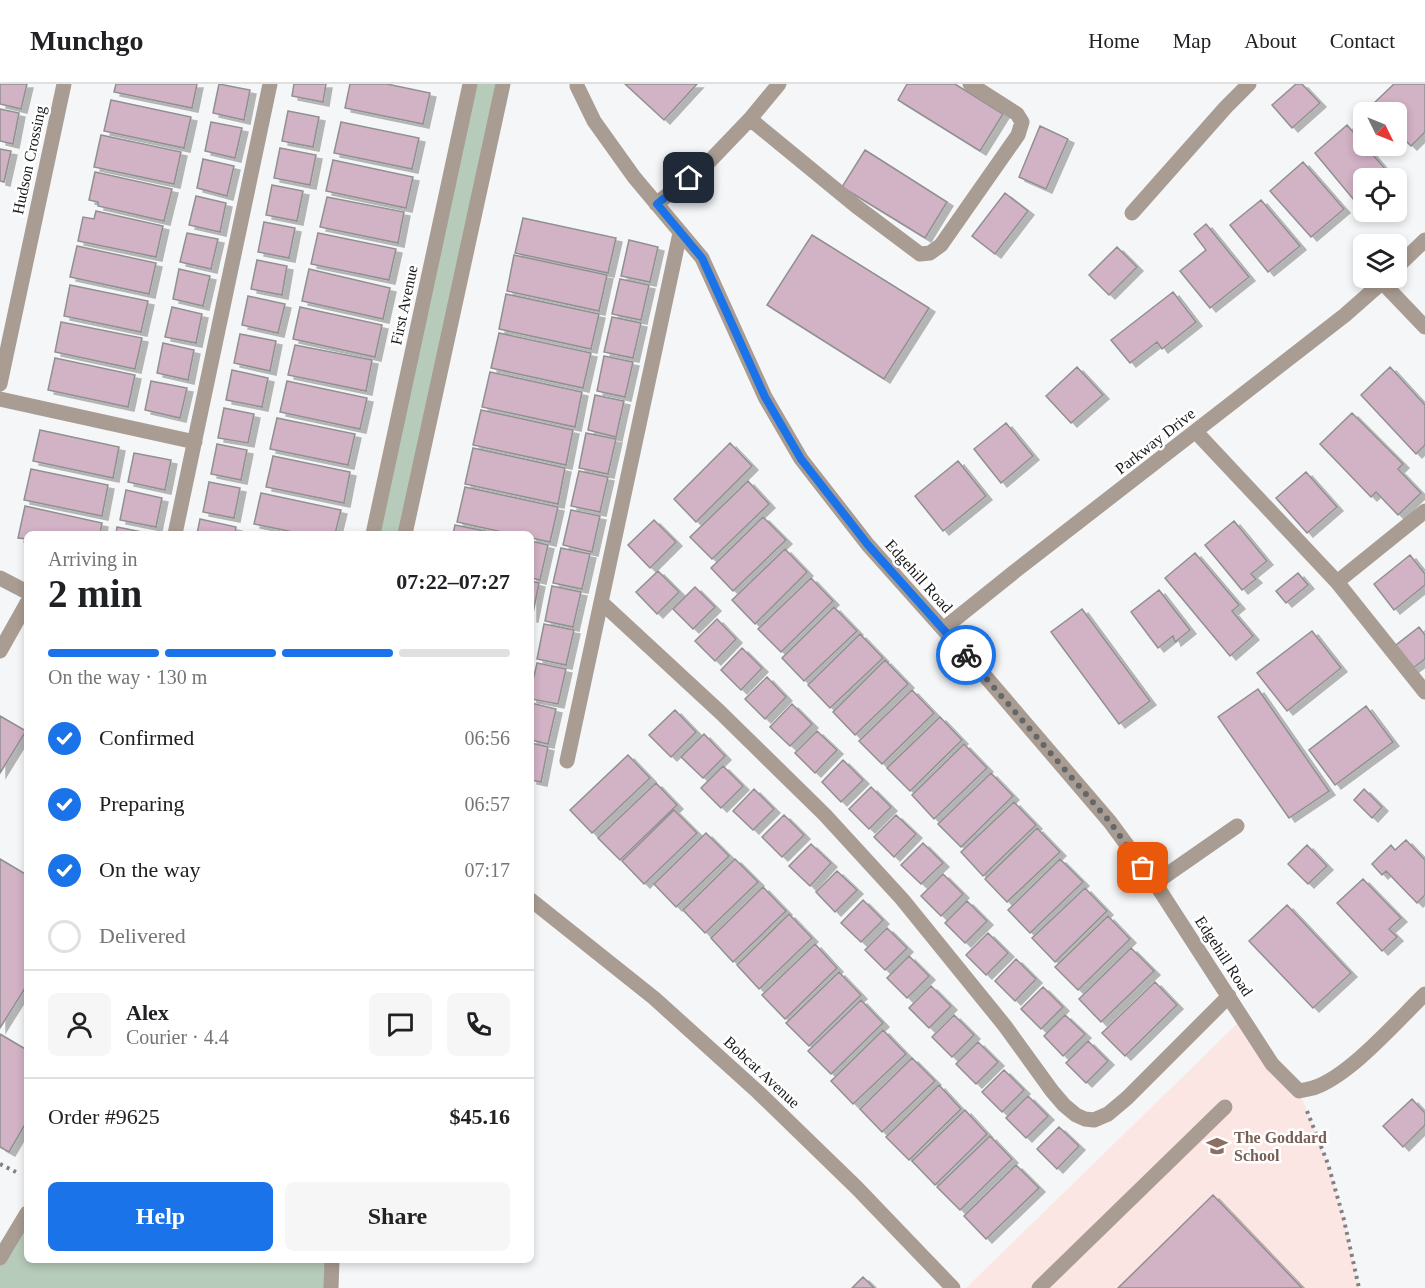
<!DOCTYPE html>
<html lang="en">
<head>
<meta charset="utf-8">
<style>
  :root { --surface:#fff; --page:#f6f6f6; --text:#202124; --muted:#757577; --line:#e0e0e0; --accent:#1a73e8 }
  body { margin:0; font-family:Georgia,serif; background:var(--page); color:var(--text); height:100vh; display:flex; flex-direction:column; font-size:22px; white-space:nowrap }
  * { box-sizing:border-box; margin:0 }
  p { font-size:20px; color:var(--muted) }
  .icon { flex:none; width:33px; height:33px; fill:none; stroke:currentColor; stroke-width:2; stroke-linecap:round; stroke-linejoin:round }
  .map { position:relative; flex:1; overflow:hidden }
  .drawer { position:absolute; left:24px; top:447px; width:510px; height:732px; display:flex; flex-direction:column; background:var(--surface); border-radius:9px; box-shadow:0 3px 9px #0003 }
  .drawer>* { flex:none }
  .needle { width:39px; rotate:133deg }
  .buttons { position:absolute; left:1353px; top:18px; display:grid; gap:12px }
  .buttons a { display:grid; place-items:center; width:54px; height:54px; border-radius:9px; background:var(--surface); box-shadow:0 3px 9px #0003; font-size:30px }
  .pin { position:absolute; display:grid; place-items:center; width:51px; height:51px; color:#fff; margin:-26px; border-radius:12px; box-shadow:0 3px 9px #0006 }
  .courier { position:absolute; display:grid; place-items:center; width:60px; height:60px; margin:-30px; border:4px solid #1a73e8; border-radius:50%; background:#fff; color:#222; box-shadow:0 2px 8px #0007 }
  .overview em { font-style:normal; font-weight:800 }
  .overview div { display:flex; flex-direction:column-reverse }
  .overview { display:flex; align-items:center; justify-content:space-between; height:102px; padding:0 24px }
  h1 { font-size:39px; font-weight:800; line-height:45px }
  .bar { display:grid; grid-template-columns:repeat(4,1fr); gap:9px 6px; align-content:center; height:72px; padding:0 24px }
  .bar i { height:8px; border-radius:4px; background:var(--line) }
  .bar .current { background:var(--accent) }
  .bar p { grid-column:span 4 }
  .line { display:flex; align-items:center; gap:15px; padding:0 24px; border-top:2px solid var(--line) }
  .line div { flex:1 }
  .round { display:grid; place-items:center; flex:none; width:63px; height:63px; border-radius:9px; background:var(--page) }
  ol { padding:0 24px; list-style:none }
  li { display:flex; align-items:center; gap:18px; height:66px }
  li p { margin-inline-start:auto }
  li .icon { padding:6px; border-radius:50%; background:var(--accent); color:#fff; stroke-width:4 }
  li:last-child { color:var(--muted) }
  li i { width:33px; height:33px; border:3px solid var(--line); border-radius:50% }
  .action { display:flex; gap:12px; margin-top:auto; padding:12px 24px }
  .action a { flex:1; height:69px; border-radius:9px; background:var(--accent); color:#fff; font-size:24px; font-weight:800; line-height:69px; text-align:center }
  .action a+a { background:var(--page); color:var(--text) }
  header { display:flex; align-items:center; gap:36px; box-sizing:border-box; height:84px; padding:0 30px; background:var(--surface); border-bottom:2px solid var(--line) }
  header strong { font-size:28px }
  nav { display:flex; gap:33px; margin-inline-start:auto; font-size:21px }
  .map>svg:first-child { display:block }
  .education { fill:#fce6e3 }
  .green { fill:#b7cbbb }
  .building { fill:#d2b2c5; stroke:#919091; stroke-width:1.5; filter:url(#shadow) }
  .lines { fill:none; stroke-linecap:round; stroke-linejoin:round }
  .path { stroke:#808182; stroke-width:4; stroke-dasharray:3 4.5; stroke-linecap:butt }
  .minor { stroke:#a99c92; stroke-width:15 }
  .done { stroke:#656667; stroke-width:6; stroke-dasharray:0 10.8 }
  .route { stroke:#1a73e8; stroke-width:8 }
  .labels { text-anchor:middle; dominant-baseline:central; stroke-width:5; stroke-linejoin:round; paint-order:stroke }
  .street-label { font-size:16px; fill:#181819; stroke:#fff }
  .education-label { font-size:16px; font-weight:bold; fill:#785e54; stroke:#fff; text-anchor:start }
</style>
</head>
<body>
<header>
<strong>Munchgo</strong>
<nav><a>Home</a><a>Map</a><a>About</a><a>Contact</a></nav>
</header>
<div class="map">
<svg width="1425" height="1204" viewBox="0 0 1425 1204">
  <defs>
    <filter id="shadow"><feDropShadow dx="6" dy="4" stdDeviation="0" flood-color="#0004"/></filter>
  </defs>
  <rect width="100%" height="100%" fill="#f5f6f7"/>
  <!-- education -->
  <path class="education" d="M1242,935l57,72 29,73 16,56 15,68h-393z"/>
  <!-- green -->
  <path class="green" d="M470,0h33l-98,450h-32z
    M27,1129v47h305l-1,28h-331v-30z"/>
  <!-- building -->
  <path class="building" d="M0,0h27l-6,25 -21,-5z
    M116,0h81l-5,24 -78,-16z
    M219,0l31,6 -6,30 -31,-7z
    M294,0h32l-3,18 -31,-6z
    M350,0h37l43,9 -7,31 -78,-16z
    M625,0h72l-33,36z
    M907,0h48l48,30 -23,37 -82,-51z
    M1296,0h6l18,19 -28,25 -20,-23z
    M1394,0h31v48l-14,14 -15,-15v-19h-17l-7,-7z
    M111,16l80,17 -7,31 -80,-17z
    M0,25l19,4 -6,31 -13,-3z
    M288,27l31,6 -6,30 -31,-6z
    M211,38l31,6 -7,30 -30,-7z
    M341,38l78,16 -7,31 -78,-16z
    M1347,41l46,53h-29v14l-10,8 -39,-47z
    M1040,42l28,13 -22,50 -27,-12z
    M101,51l80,17 -7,32 -80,-17z
    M280,64l36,7 -6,30 -36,-7z
    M0,65l11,2 -7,31 -4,-1z
    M865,66l82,52 -22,36 -83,-51z
    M203,75l31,7 -7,30 -30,-8z
    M333,76l80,17 -7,31 -80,-17z
    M1303,78l41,47 -33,28 -41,-46z
    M95,88l77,17 -8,32 -66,-15v-4l-9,-2z
    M272,101l31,6 -6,30 -31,-6z
    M1005,109l23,18 -33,43 -23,-18z
    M196,112l30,7 -6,29 -31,-7z
    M327,113l77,15 -6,31 -78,-16z
    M1261,116l39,46 -32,26 -38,-47z
    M96,127l67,15 -7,31 -78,-16 5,-24 11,2z
    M523,134l93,20 -8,35 -93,-20z
    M264,138l31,6 -6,30 -31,-6z
    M1206,140l43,53 -39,31 -30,-37 26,-21 -12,-16z
    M187,149l31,6 -7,30 -31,-7z
    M318,149l78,16 -7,31 -78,-16z
    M812,151l117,73 -45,71 -117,-74z
    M629,156l29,7 -8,35 -29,-6z
    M77,162l79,17 -7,31 -79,-17z
    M1117,163l20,20 -28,28 -20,-20z
    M514,171l93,20 -8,36 -92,-20z
    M257,176l30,6 -5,29 -31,-6z
    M179,185l31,7 -7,30 -30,-7z
    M309,185l81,19 -7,31 -81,-18z
    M620,195l29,6 -8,35 -29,-6z
    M70,201l78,16 -7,31 -77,-16z
    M1173,208l23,30 -34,27 -5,-7 -27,21 -19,-23z
    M506,210l93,20 -8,35 -92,-20z
    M248,212l37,8 -7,29 -36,-8z
    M172,223l30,7 -6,29 -31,-6z
    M300,223l82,18 -7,32 -82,-18z
    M612,233l29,6 -8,35 -29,-6z
    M61,238l81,16 -7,31 -80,-17z
    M499,249l92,20 -8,35 -92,-20z
    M240,250l36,7 -6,30 -36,-8z
    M163,259l31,7 -6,30 -31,-7z
    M295,261l77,15 -6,31 -78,-16z
    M604,272l29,6 -8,35 -28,-6z
    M55,274l80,17 -7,32 -80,-17z
    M1077,283l26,28 -32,28 -25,-27z
    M1390,283l35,38v40l-9,9 -55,-59z
    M232,286l36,8 -6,29 -36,-7z
    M490,288l92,20 -7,35 -93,-20z
    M151,297l36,7 -7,30 -35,-8z
    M287,297l80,17 -7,31 -80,-17z
    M595,311l29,6 -8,36 -28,-7z
    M224,324l30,6 -6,29 -30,-5z
    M481,326l92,20 -7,35 -93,-20z
    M1352,329l51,51 -5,5 23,24 -23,22 -22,-23 -5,5 -51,-53z
    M277,334l78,16 -7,31 -78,-16z
    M1006,339l27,33 -32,27 -27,-34z
    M40,346l79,17 -6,31 -80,-17z
    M586,349l30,6 -8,35 -29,-6z
    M730,359l22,23 -56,56 -22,-23z
    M217,360l30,6 -6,30 -30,-6z
    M473,364l92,20 -7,36 -93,-20z
    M134,369l37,7 -6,30 -37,-8z
    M273,372l77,16 -6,31 -78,-16z
    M958,377l28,35 -43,35 -28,-35z
    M31,385l77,16 -6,31 -78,-16z
    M579,387l29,6 -8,35 -29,-6z
    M1306,388l31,35 -30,26 -31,-35z
    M748,397l21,23 -57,55 -22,-22z
    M209,398l31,6 -6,30 -31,-6z
    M465,403l93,20 -8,35 -19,-4v-4h-20l-54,-12z
    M126,406l36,8 -6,29 -36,-7z
    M261,409l80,17 -6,24h-32l-49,-10z
    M25,422l77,17 -2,11h-73v5l-9,-1z
    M571,426l29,6 -8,36 -29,-7z
    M763,433l23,23 -53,51 -22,-23z
    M200,435l36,8 -1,7h-38z
    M654,436l22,22 -26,26 -22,-23z
    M1234,437l33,40 -16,13 5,5 -14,11 -37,-45z
    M455,441l44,9h-46z
    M117,443l35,7h-36z
    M531,457l17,4 -8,35 -9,-2z
    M561,464l29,6 -8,35 -29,-6z
    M785,465l22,23 -52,52 -23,-24z
    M1195,469l44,52 -7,6 21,25 -23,20 -65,-78z
    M1410,471l15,19v11l-31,25 -20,-26z
    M658,487l21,21 -22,22 -21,-22z
    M1298,489l10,12 -22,18 -10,-12z
    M811,494l22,23 -52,51 -23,-23z
    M531,497l8,2 -7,35h-1z
    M552,502l29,6 -8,35 -28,-6z
    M695,503l20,20 -22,22 -20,-20z
    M1159,506l31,40 -15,12 -2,-6 -15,12 -27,-36z
    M834,523l23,24 -53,50 -22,-23z
    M1082,525l68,92 -31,23 -68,-92z
    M717,535l19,20 -21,22 -20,-20z
    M544,540l30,6 -8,35 -29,-6z
    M1419,543l6,8v24l-12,9 -17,-23z
    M1312,547l29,37 -54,43 -30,-38z
    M860,550l23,24 -53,50 -22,-23z
    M742,564l20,20 -21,22 -20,-20z
    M885,576l23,24 -53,51 -22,-23z
    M537,579l29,6 -8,35 -27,-5v-10z
    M767,593l19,20 -21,22 -20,-20z
    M1258,605l71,102 -40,27 -71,-101z
    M912,606l22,23 -52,51 -23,-23z
    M531,619l25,6 -8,35 -17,-4z
    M792,620l20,20 -22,22 -20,-19z
    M1366,622l27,36 -58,43 -26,-35z
    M675,626l21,22 -25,25 -22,-22z
    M0,632l26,15 -26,42z
    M940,633l22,23 -52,51 -23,-23z
    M817,647l20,19 -22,23 -20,-20z
    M704,650l21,22 -22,22 -22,-21z
    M531,659l17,4 -7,35 -10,-2z
    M964,660l23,24 -53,51 -22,-24z
    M628,671l22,23 -58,55 -22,-23z
    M843,676l20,20 -22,22 -19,-20z
    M723,682l20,20 -22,22 -20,-20z
    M991,689l22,23 -52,51 -23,-23z
    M656,699l21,22 -57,55 -22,-22z
    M871,703l20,20 -22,22 -20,-20z
    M754,705l20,20 -21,21 -20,-19z
    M1364,705l18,18 -10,11 -18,-18z
    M1014,718l22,23 -53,51 -22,-24z
    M674,726l23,23 -53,51 -22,-23z
    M784,731l20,20 -22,22 -20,-20z
    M896,731l20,19 -22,23 -20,-20z
    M1037,744l23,24 -53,50 -22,-23z
    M706,749l23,23 -53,51 -22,-23z
    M1406,756l19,20v35l-8,8 -31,-32 -4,4 -10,-11 19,-19 4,5z
    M923,759l20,20 -22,21 -20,-19z
    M811,760l20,19 -21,23 -21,-20z
    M1307,761l20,21 -19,18 -20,-20z
    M0,775l27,16v110l-27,43z
    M735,775l23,23 -53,51 -22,-23z
    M1060,775l23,23 -53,51 -22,-23z
    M837,787l20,19 -22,22 -19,-20z
    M943,790l20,20 -22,22 -20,-20z
    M1363,795l38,39 -12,11 8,8 -15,14 -45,-48z
    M763,803l23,24 -53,51 -22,-24z
    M1085,804l22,23 -52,51 -23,-24z
    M863,816l20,20 -22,22 -20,-19z
    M967,817l20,20 -22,22 -20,-20z
    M1287,821l64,68 -38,35 -64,-67z
    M789,830l23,24 -53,51 -22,-24z
    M1108,832l22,23 -52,51 -23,-23z
    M887,844l20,20 -22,22 -20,-20z
    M988,849l20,20 -22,22 -20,-20z
    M815,860l22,24 -52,51 -23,-24z
    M1131,864l23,23 -53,51 -22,-23z
    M909,872l20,20 -22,22 -20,-20z
    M1016,875l20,20 -21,22 -20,-20z
    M839,888l22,23 -52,51 -23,-23z
    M1155,898l22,23 -52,51 -23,-23z
    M931,902l20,20 -22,22 -20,-20z
    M1043,903l20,20 -22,22 -20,-20z
    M861,916l22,23 -52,51 -23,-23z
    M954,931l20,20 -22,22 -20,-20z
    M1065,931l20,19 -22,22 -19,-20z
    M883,946l23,24 -53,50 -22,-23z
    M0,950l27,16v71l-18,31 -9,-5z
    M1088,957l20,20 -22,22 -20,-20z
    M978,958l20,20 -22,22 -20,-20z
    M912,974l23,23 -53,51 -22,-23z
    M1004,986l20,20 -22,22 -20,-20z
    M939,1001l22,24 -52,51 -23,-23z
    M1028,1012l20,20 -22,22 -20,-20z
    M1412,1015l13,14v12l-22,22 -20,-21z
    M965,1026l22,24 -52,51 -23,-24z
    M1059,1043l20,19 -22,23 -20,-20z
    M990,1052l22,23 -52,51 -23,-23z
    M1016,1081l23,23 -53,51 -22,-23z
    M1213,1111l89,93h-184z
    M863,1193l11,11h-22z"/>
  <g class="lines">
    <!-- path -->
    <path class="path" d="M1307,1027l21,53 16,56 15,68
      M0,1080l16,8"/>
    <!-- minor -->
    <path class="minor" d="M577,2l17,35 40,56 68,81 63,139 36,62 67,86 117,131 125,146 45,61 117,181 27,27c5,-1 10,-2 14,-3 37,-12 84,-67 112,-94
      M750,35l106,87 64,48 10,-1 11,-8 77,-110 4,-13 -5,-8 -47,-30
      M656,120l49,-38 45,-47 29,-35
      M1132,129l94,-106 23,-23
      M1396,184l29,-28
      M1382,198l43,45
      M0,300l64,-300
      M0,315l195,43
      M1196,348l141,150 88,110
      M175,450l95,-450
      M373,450l97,-450
      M405,450l98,-450
      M0,494l27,14
      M1337,498l88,-71
      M601,518l120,111 104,102 77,84 103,127 47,65 12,14 12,10 9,4 9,1 14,-6 19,-16 102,-102
      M943,545l71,-57 331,-257 42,-37
      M0,567l27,-48
      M567,677l113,-528
      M1155,799l82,-57
      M531,816l123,98 104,94 99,96 96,100
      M0,1174l27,-45
      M331,1204l1,-28
      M1039,1204l186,-181"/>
  </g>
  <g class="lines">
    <!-- done -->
    <path class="done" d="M966,571l144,167 33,46"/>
    <!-- route -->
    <path class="route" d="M689,94l-32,26 45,54 63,139 36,62 67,86 98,110"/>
  </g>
  <!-- icons -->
  <defs>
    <symbol id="school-bare" viewBox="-9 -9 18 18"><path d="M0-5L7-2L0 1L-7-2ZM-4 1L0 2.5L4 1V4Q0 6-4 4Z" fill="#8d6e63" stroke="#fff" stroke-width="2.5" paint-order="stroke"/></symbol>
  </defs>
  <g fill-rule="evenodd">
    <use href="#school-bare" x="1202" y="1047" width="30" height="30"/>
  </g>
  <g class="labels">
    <!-- street labels -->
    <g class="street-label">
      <text transform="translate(29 76) rotate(-78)">Hudson Crossing</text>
      <text transform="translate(404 221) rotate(-78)">First Avenue</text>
      <text transform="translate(1155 357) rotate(-38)">Parkway Drive</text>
      <text transform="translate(919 492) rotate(48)">Edgehill Road</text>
      <text transform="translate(1224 872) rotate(57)">Edgehill Road</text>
      <text transform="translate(762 988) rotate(43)">Bobcat Avenue</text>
    </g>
    <!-- education labels -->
    <g class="education-label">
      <text x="1234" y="1053">The Goddard<tspan x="1234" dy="18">School</tspan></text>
    </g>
  </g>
</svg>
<div class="buttons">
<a><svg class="needle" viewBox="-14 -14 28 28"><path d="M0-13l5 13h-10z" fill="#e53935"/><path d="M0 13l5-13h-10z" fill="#757577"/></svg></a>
<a><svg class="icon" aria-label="locate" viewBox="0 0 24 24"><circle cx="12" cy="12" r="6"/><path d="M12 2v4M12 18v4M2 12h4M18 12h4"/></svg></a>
<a><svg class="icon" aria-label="layers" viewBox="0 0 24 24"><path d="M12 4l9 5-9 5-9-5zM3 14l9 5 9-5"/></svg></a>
</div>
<div class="pin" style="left:1143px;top:784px;background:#ea580c"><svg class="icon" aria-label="bag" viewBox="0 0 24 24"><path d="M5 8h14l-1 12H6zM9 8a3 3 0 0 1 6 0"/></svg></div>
<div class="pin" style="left:689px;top:94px;background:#1f2937"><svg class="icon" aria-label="home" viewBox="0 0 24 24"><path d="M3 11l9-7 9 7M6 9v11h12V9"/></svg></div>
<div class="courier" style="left:966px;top:571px"><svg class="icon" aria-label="bike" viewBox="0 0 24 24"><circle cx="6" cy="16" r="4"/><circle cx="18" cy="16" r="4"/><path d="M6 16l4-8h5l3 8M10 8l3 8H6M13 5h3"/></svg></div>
<section class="drawer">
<div class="overview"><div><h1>2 min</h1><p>Arriving in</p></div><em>07:22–07:27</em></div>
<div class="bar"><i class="current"></i><i class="current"></i><i class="current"></i><i></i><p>On the way · 130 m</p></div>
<ol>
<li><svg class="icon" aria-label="check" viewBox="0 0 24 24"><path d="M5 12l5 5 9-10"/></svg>Confirmed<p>06:56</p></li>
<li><svg class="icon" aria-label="check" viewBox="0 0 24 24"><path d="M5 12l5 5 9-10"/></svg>Preparing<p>06:57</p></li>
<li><svg class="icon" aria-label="check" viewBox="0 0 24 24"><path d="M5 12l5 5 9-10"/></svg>On the way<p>07:17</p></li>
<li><i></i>Delivered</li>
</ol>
<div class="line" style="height:108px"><a class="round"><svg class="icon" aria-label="person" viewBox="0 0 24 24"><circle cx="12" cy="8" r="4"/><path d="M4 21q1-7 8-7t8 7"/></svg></a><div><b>Alex</b><p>Courier · 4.4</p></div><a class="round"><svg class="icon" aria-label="chat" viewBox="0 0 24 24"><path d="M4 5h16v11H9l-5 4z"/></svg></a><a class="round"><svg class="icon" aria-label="phone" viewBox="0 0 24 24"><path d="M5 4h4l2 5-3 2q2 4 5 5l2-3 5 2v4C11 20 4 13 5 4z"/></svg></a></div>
<div class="line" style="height:78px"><div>Order #9625</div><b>$45.16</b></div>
<div class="action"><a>Help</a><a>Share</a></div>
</section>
</div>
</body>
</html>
